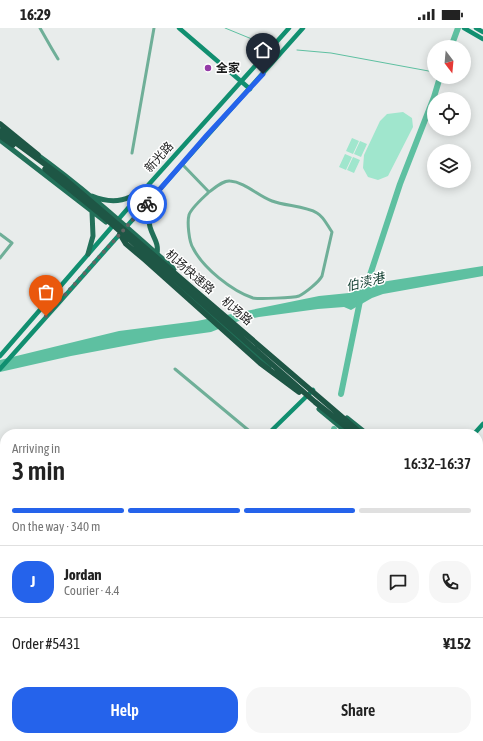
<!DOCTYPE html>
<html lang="en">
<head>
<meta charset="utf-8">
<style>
  :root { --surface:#fff; --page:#f6f6f6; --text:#222; --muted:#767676; --line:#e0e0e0; --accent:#2563eb }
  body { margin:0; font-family:"Asap Condensed","Noto Sans SC",sans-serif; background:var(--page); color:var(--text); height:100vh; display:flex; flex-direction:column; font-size:15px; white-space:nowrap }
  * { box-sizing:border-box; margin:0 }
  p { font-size:13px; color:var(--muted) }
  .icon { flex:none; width:22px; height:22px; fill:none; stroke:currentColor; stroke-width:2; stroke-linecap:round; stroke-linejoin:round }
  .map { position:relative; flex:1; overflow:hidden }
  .details { position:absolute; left:0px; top:401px; width:483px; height:312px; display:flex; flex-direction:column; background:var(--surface); border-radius:16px 16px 0 0; box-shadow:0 2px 10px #0003 }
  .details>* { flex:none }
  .needle { width:26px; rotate:164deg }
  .controls { position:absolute; left:427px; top:12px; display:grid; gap:8px }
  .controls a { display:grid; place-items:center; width:44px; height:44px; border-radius:50%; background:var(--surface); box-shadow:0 2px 10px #0003; font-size:20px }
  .pin { position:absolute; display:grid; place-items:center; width:34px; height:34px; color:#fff; margin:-41px -17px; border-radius:50% 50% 50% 0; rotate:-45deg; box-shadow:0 0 4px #0007 }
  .pin .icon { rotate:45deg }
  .courier { position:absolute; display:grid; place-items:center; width:40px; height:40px; margin:-20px; border:3px solid #2563eb; border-radius:50%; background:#fff; color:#222; box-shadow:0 1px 5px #0007 }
  .summary em { font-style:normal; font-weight:600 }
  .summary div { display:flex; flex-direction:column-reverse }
  .summary { display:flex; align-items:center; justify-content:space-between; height:68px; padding:0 12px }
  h1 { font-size:26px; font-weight:600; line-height:30px }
  .bar { display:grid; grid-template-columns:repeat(4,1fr); gap:6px 4px; align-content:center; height:48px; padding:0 12px }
  .bar i { height:5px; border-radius:3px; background:var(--line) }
  .bar .active { background:var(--accent) }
  .bar p { grid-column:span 4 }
  .line { display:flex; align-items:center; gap:10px; padding:0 12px; border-top:1px solid var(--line) }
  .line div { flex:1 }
  .round { display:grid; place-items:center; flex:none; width:42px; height:42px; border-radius:16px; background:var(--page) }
  .button { display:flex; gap:8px; margin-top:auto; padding:8px 12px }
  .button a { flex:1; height:46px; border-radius:16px; background:var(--accent); color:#fff; font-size:16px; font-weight:600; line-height:46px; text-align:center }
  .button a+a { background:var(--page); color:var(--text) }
  .status { display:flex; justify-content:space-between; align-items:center; height:28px; padding:0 20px; background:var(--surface); direction:ltr }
  .status svg { height:11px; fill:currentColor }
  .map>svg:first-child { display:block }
  .built { fill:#d5e1dc }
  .green { fill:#a0e6cd }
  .water { fill:#5ec0a1 }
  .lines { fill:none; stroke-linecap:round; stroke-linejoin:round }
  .stream { stroke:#5ec0a1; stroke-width:1 }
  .river { stroke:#5ec0a1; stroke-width:6 }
  .street { stroke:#6faf98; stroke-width:3 }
  .secondary { stroke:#118f70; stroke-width:4.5 }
  .primary { stroke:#227059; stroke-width:5 }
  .highway { stroke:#1e5645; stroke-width:5.5 }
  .done { stroke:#636564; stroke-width:4; stroke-dasharray:0 7.2 }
  .route { stroke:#2563eb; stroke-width:5 }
  .poi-dot { fill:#943ba7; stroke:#fff; stroke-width:1.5 }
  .labels { text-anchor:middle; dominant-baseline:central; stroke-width:3; stroke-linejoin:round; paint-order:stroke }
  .poi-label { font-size:12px; font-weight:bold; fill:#1b1c1c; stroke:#fff; text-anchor:start }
  .street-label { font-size:12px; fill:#1b1c1c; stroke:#fff }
  .water-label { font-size:13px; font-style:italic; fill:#184436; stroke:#fff }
</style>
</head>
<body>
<div class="status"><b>16:29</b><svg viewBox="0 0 49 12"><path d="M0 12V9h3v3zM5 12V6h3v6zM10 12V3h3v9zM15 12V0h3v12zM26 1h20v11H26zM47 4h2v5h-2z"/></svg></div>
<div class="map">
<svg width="483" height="713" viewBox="0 0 483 713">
  <rect width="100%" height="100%" fill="#e8eceb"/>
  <!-- built -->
  <path class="built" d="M5,513v135l-5,4v-133z
    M483,603v74l-5,-4v-65z
    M214,708h42l-1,5h-46z"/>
  <!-- green -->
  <path class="green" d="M403,84l9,6 1,9 -25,49 -10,4 -10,-3 -5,-9 1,-13 16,-34 7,-7z
    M352,110l7,3 -6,13 -7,-3z
    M360,113l7,3 -6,13 -7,-3z
    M345,126l7,3 -6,13 -7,-3z
    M353,129l7,3 -6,13 -7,-3z"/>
  <!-- water -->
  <path class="water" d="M483,238v10l-100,18 -11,4 -21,12 -7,-3 -26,2 -59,8 -20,4 -28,11 -50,7 -90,17 -71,16v-12l119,-29 78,-10 122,-25 30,-3 13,-9 13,-1z"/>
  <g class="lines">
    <!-- stream -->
    <path class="stream" d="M225,0l39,16
      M297,22l34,3 103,19"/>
    <!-- river -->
    <path class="river" d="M451,19l7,-19
      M341,366l20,-98 9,-21 30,-91 34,-87 6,-20
      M333,406l1,-5
      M269,713l1,-5"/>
    <!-- street -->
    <path class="street" d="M40,0l12,21 6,10
      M132,125l22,-125
      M182,136l27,28c-5,5 -18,16 -20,23 -2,7 0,27 4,33 10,20 39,43 60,50 6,1 40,0 46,-2 6,-3 20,-14 23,-20l10,-44c-5,-7 -8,-15 -15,-19 -11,-7 -32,-7 -45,-12 -14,-5 -27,-19 -42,-20 -7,-1 -15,7 -21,11
      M0,206l12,9 -12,15
      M175,341l78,65
      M478,602l5,-5
      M223,708l5,5
      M349,708l8,5
      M382,713l4,-5"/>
    <!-- secondary -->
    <path class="secondary" d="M179,0l71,61
      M464,0l19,11
      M476,0l7,4
      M0,328l142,-164 147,-164
      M0,341l303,-341
      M268,406l45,-44
      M474,406l9,-10
      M0,662l5,-4
      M0,704l5,3
      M8,708l11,5
      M0,711l4,2
      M199,713l4,-5"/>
    <!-- primary -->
    <path class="primary" d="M0,112l106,82
      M35,125c49,35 94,76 139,116
      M156,166c-4,11 -9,22 -6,33 3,11 9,15 7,27
      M92,168c12,5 25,7 38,1 4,-3 7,-5 12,-5
      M88,226l5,-18 -1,-24
      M167,248l102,91
      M319,381l30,25
      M347,390l20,16
      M478,499l5,5"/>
    <!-- highway -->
    <path class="highway" d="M0,96l38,31
      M0,103l65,48 297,255
      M0,108l13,9
      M45,141l53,43 217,190 40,32
      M120,206l6,10 19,16 115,103 39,29
      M478,506l5,4
      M478,514l5,5"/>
  </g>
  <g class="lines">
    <!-- done -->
    <path class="done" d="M46,288l101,-112"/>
    <!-- route -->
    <path class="route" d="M147,176l60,-69 56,-61"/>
  </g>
  <!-- markers -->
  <circle class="poi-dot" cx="208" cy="40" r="4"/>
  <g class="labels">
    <!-- poi labels -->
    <g class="poi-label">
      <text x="216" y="40">全家</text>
    </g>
    <!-- street labels -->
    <g class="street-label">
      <text transform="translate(159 129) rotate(-48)">新光路</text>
      <text transform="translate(190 244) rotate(41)">机场快速路</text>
      <text transform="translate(237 283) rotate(40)">机场路</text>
    </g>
    <!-- water labels -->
    <g class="water-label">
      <text transform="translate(365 254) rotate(-14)">伯渎港</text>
    </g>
  </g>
</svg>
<div class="controls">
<a><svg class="needle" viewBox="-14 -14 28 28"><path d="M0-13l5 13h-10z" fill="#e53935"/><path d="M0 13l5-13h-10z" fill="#767676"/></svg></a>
<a><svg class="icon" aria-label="locate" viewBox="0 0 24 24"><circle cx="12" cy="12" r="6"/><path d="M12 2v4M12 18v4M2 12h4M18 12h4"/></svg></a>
<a><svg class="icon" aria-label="layers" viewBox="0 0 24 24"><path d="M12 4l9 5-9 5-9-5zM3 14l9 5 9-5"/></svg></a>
</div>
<div class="pin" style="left:46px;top:288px;background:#ea580c"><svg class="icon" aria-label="bag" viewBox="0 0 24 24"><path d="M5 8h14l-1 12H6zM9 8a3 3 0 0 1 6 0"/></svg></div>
<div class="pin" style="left:263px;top:46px;background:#1f2937"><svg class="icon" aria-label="home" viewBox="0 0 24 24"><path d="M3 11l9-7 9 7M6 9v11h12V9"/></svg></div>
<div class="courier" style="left:147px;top:176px"><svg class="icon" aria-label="bike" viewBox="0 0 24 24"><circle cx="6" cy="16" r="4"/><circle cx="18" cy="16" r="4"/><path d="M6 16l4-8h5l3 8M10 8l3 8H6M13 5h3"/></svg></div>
<section class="details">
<div class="summary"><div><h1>3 min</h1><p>Arriving in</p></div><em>16:32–16:37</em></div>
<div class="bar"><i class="active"></i><i class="active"></i><i class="active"></i><i></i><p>On the way · 340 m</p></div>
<div class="line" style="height:72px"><b class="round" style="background:var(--accent);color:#fff">J</b><div><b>Jordan</b><p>Courier · 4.4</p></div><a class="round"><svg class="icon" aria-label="chat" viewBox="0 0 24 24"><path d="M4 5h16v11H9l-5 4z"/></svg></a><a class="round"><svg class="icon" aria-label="phone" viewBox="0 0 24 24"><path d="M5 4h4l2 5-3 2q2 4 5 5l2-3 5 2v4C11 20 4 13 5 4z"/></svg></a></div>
<div class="line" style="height:52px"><div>Order #5431</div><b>¥152</b></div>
<div class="button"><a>Help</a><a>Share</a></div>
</section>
</div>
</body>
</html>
